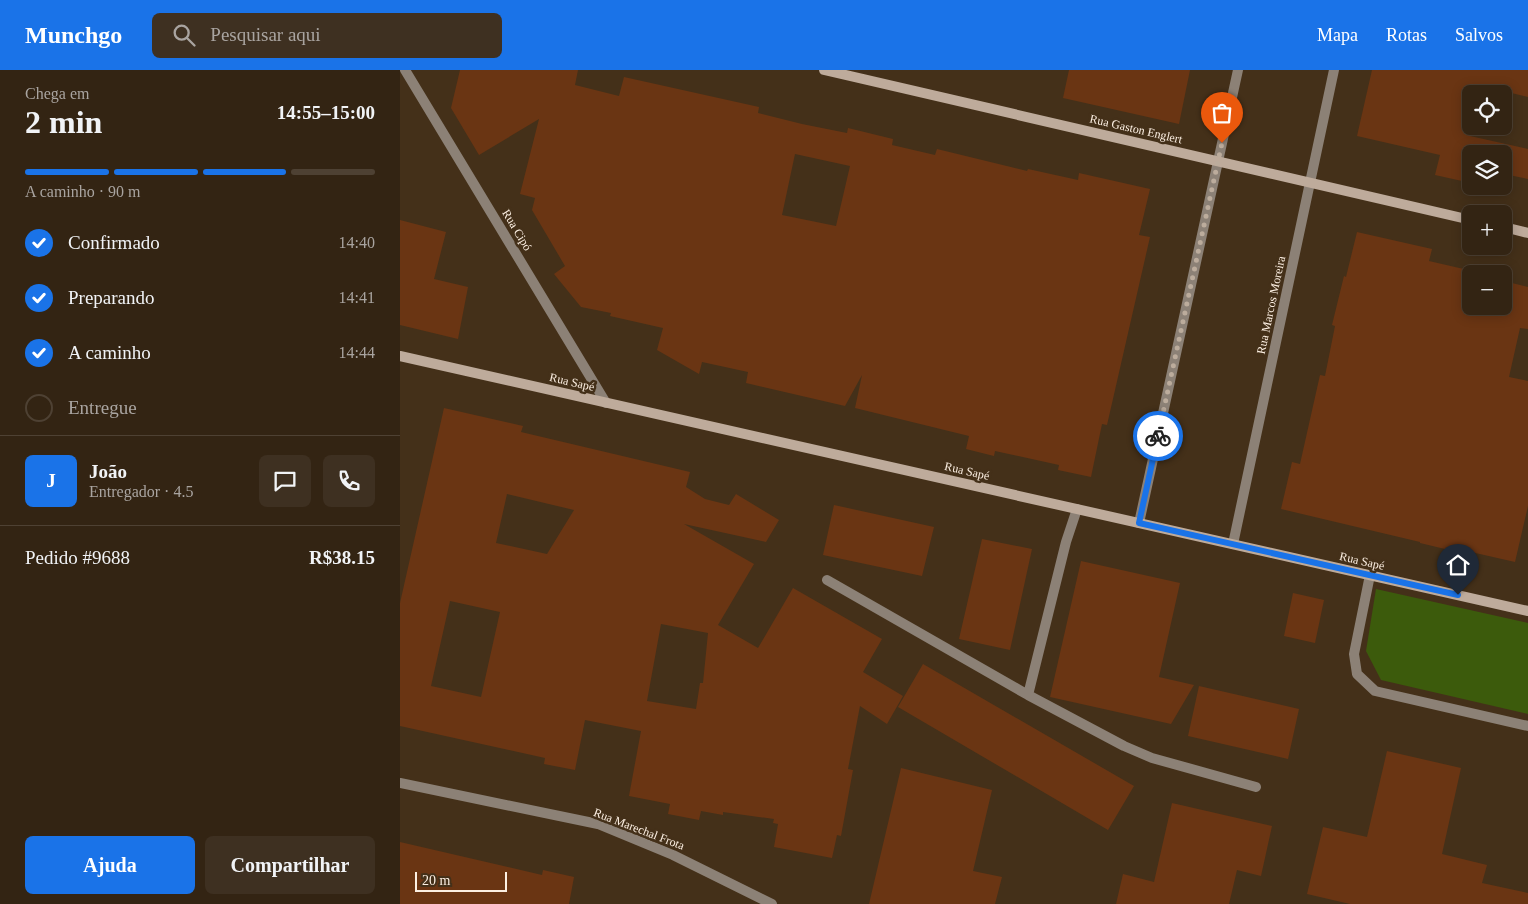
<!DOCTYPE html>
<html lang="pt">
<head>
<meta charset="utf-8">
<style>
  :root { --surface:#332413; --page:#3e3021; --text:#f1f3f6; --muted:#a9a4a0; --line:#4e4133; --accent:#1a73e8 }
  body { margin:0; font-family:"Times New Roman",serif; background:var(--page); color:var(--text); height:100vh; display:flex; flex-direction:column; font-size:19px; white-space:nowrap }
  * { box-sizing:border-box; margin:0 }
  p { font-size:16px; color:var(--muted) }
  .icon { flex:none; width:28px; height:28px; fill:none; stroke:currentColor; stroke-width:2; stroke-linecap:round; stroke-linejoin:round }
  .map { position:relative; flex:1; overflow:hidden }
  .sheet { display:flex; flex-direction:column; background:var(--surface); width:400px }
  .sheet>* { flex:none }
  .tools { position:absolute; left:1062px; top:15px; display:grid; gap:10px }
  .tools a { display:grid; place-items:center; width:50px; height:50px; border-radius:8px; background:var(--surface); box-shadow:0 2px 12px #0003,0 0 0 1px var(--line); font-size:25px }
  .scale { position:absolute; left:15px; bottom:12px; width:92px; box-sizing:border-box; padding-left:5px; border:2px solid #fcefe2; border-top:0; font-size:14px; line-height:18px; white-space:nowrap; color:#fcefe2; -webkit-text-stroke:4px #443019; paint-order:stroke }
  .pin { position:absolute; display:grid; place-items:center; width:42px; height:42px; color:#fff; margin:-51px -21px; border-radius:50% 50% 50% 0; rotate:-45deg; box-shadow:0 0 5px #0007 }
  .pin .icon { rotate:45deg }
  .courier { position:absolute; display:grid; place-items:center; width:50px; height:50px; margin:-25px; border:4px solid #1a73e8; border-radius:50%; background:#fff; color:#222; box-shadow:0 1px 6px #0007 }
  .overview em { font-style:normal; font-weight:700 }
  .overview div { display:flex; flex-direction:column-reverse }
  .overview { display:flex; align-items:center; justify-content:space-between; height:85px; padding:0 25px }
  h1 { font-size:32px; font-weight:700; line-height:38px }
  .bar { display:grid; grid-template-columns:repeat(4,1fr); gap:8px 5px; align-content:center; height:60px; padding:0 25px }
  .bar i { height:6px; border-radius:4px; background:var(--line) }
  .bar .on { background:var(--accent) }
  .bar p { grid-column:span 4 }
  .line { display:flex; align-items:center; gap:12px; padding:0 25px; border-top:1px solid var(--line) }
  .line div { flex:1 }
  .round { display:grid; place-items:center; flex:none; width:52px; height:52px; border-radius:8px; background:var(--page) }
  ol { padding:0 25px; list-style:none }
  li { display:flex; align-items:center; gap:15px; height:55px }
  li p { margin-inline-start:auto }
  li .icon { padding:5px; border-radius:50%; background:var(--accent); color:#fff; stroke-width:4 }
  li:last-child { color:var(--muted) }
  li i { width:28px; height:28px; border:2px solid var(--line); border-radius:50% }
  .primary-button { display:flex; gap:10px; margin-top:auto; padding:10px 25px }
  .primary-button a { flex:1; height:58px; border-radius:8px; background:var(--accent); color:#fff; font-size:20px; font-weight:700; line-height:58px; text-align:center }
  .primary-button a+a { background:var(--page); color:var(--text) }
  header { display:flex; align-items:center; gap:30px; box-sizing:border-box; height:70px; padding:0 25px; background:var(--accent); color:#fff }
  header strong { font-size:24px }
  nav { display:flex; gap:28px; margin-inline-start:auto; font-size:18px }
  .search { width:350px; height:45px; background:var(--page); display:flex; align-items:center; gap:12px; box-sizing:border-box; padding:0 18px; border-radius:8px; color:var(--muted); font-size:19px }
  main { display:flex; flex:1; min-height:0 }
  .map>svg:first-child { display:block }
  .green { fill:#3c5b0c }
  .building { fill:#6a3513; fill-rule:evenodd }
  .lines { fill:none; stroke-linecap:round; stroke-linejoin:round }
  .street { stroke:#8c8176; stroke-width:10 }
  .secondary { stroke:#beab9b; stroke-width:10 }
  .done { stroke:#bcac9c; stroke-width:5; stroke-dasharray:0 9 }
  .route { stroke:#1a73e8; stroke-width:6 }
  .labels { text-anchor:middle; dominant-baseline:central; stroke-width:5; stroke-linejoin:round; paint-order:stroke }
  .street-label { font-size:12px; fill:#fcefe2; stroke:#443019 }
</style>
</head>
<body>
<header>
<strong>Munchgo</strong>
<div class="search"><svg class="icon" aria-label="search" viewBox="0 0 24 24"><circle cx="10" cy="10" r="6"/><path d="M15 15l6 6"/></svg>Pesquisar aqui</div>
<nav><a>Mapa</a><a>Rotas</a><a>Salvos</a></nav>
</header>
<main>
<section class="sheet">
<div class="overview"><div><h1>2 min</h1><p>Chega em</p></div><em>14:55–15:00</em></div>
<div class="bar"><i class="on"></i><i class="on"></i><i class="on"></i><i></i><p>A caminho · 90 m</p></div>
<ol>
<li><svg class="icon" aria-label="check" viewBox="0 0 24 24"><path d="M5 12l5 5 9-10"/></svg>Confirmado<p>14:40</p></li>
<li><svg class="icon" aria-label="check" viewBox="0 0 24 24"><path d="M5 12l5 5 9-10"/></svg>Preparando<p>14:41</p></li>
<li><svg class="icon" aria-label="check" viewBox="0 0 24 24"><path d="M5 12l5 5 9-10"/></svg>A caminho<p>14:44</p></li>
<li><i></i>Entregue</li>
</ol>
<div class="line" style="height:90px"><b class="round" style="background:var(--accent);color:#fff">J</b><div><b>João</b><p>Entregador · 4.5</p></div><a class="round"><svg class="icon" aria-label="chat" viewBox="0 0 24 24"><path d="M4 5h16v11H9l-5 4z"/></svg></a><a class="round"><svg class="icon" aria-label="phone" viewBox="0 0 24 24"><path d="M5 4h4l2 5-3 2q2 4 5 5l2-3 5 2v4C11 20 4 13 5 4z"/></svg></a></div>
<div class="line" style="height:65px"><div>Pedido #9688</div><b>R$38.15</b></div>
<div class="primary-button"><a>Ajuda</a><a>Compartilhar</a></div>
</section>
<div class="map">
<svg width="1128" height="834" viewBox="0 0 1128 834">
  <rect width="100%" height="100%" fill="#443019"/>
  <!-- green -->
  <path class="green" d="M976,519l152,34v91l-147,-34 -15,-29z"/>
  <!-- building -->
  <path class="building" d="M60,0h118l-3,15 44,11 5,-19 135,30 -1,6 44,11 45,9 1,-5 45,11 -1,6 43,10 2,-6 90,22 1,-2 50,11 1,-7 71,16 -11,46 11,2 -43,188 -5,-1 -11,53 -33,-7 1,-5 -64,-14 -1,5 -28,-7 3,-13 -114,-28 7,-33 -17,31 -99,-23 2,-11 -46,-10 -3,12 -42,-24 6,-22 -53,-12 1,-3 -30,-6 -27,-33 11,-8 -33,-56 3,-12 -15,-4 19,-75 -60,36 -28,-47zM395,84l55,12 -14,60 -54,-11z
    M669,0h121l-11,54 -116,-26z
    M972,0h156v27l-46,-11 -2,8h-9v32h2l-3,10 58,13v30l-24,-5v-20h-33v29l-36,-8 5,-20 -83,-19z
    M0,150l46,12 -12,47 34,8 -10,52 -58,-14z
    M957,162l75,17 -3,12 52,12 -10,1v32h33v-25l24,6v42l-8,-1 -11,49 19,4v125l-13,56 -44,-10 -1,3 -50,-12v-1l-139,-33 11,-47 8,2 20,-89 5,1 10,-50 -3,-1 12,-49 2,1z
    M44,338l79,18 -2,6 169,40 -4,15 19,12 24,6 7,-11 43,26 -13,22 -82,-18 70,40 -36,61 40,23 35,-60 89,51 -19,33 40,24 -16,28 -27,-18 -12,63 5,1 -12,66 -4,-1 -5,23 -58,-11 4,-23 -5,-1 1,-4 -51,-7v3l-22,-4 -2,9 -31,-6 2,-10 -41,-8 12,-65 -56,-11 -10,50 -31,-6 1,-6 -145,-32v-123zM107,424l67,16 -27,44 -51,-11zM50,531l50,11 -19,85 -50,-11zM261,554l47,9 -5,50h-3l-4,26 -49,-8z
    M434,435l100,22 -12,49 -99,-21z
    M582,469l50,10 -22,101 -51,-11z
    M681,491l99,22 -21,94 35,8 -23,39 -121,-27z
    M893,523l31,7 -9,43 -31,-7z
    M523,594l211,122 -26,44 -210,-123z
    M799,616l100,23 -11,50 -100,-23z
    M987,681l74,17 -19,86 45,11 -5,18 46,10v11h-178l-43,-10 16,-67 44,10z
    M501,698l91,22 -19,81 29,6 -7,27h-126z
    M772,733l100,23 -11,50 -24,-6 -8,34h-113l7,-30 31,8z
    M0,772l142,33 1,-5 31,7 -5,27h-169z"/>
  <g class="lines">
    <!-- street -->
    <path class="street" d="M5,0l201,333
      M739,453l99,-453
      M833,474l101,-474
      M970,505l-16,79 3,20 18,17 153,35
      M427,510l201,115 96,51 28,12 104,29
      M628,625l38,-153 11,-33
      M0,713l198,41 75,31 99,49"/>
    <!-- secondary -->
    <path class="secondary" d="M424,0l647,150
      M1104,157l24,6
      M0,286l1128,255"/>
  </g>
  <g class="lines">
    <!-- done -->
    <path class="done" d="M758,366l64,-293"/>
    <!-- route -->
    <path class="route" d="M758,366l-19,87 319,72"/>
  </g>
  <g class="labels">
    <!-- street labels -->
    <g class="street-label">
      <text transform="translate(736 59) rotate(13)">Rua Gaston Englert</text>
      <text transform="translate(117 160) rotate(59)">Rua Cipó</text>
      <text transform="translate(871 235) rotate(-78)">Rua Marcos Moreira</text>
      <text transform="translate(172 312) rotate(13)">Rua Sapé</text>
      <text transform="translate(567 401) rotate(13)">Rua Sapé</text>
      <text transform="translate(962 491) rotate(13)">Rua Sapé</text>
      <text transform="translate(239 759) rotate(21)">Rua Marechal Frota</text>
    </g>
  </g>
</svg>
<div class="tools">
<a><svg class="icon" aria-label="locate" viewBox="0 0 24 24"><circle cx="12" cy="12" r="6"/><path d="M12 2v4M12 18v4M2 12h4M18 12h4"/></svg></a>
<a><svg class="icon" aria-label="layers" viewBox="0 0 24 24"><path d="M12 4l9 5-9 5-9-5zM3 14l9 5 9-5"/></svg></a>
<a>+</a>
<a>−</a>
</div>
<div class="scale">20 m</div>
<div class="pin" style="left:822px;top:73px;background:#ea580c"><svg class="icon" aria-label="bag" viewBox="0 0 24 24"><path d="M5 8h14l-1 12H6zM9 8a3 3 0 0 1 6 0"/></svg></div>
<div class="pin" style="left:1058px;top:525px;background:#1f2937"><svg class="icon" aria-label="home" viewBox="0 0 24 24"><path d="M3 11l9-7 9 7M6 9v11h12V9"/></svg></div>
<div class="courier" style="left:758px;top:366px"><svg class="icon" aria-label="bike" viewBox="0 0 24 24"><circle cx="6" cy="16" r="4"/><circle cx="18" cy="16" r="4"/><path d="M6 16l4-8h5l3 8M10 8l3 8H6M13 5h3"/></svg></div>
</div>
</main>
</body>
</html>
